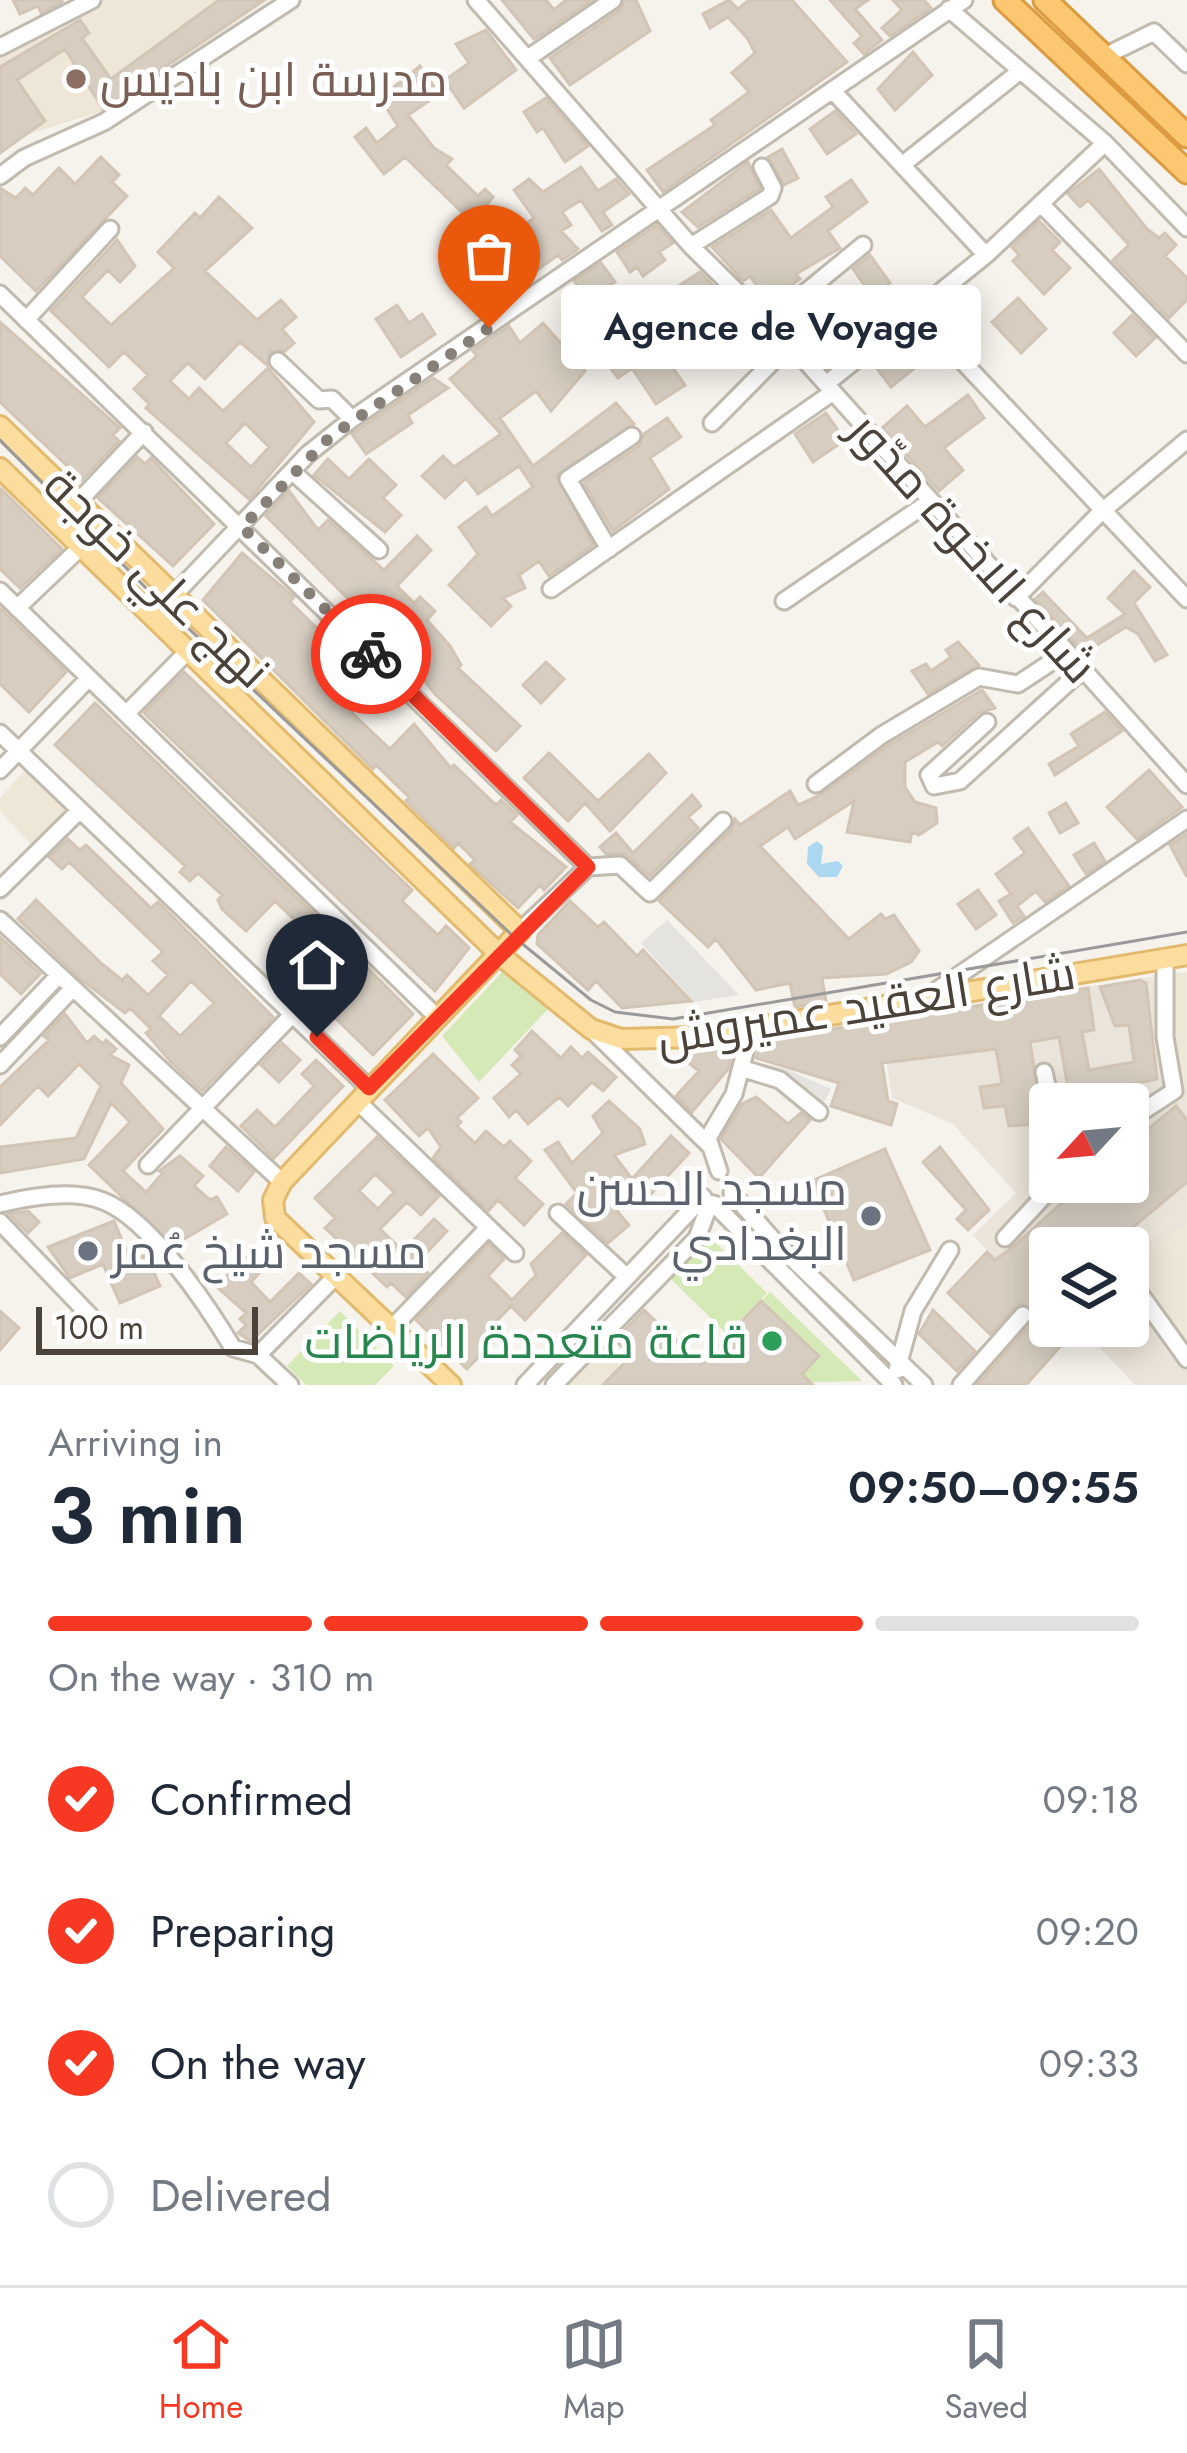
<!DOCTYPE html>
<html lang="en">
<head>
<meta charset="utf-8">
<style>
  :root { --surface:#fff; --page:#f2f2f3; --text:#1f2937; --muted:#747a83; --line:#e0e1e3; --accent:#f73822 }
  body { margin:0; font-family:Jost,Cairo,sans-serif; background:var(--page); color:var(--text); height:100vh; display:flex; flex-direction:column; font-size:45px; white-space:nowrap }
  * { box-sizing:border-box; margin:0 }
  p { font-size:39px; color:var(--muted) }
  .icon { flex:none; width:66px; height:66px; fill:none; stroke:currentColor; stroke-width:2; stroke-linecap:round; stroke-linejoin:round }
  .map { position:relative; height:1385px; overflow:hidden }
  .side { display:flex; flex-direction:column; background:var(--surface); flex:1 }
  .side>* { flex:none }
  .needle { width:78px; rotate:244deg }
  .buttons { position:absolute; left:1029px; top:1083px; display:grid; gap:24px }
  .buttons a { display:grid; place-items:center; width:120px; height:120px; border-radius:12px; background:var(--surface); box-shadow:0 6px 30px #0003; font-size:60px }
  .scale { position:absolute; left:36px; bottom:30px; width:222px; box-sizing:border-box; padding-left:12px; border:6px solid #4b4339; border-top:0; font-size:33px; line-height:42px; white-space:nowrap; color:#4b4339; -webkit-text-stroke:9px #fff; paint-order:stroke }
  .pin { position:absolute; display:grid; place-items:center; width:102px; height:102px; color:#fff; margin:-123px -51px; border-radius:50% 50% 50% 0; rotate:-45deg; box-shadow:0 0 12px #0007 }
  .pin .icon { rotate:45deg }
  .courier { position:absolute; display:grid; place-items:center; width:120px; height:120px; margin:-60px; border:9px solid #f73822; border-radius:50%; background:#fff; color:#222; box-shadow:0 3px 15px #0007 }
  .bubble { position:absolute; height:84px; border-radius:12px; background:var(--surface); box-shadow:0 6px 30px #0003; font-size:39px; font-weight:600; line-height:84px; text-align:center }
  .headline em { font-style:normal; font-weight:600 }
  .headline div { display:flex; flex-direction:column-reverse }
  .headline { display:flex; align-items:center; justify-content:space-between; height:204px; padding:0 48px }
  h1 { font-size:78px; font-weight:600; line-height:90px }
  .bar { display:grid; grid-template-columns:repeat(4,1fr); gap:18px 12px; align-content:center; height:144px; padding:0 48px }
  .bar i { height:15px; border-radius:9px; background:var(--line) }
  .bar .on { background:var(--accent) }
  .bar p { grid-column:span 4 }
  ol { padding:0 48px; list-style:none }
  li { display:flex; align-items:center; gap:36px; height:132px }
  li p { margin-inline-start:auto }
  li .icon { padding:12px; border-radius:50%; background:var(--accent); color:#fff; stroke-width:4 }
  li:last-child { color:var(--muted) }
  li i { width:66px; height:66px; border:6px solid var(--line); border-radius:50% }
  .menu { display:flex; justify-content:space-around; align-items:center; height:168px; border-top:3px solid var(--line); background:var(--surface); font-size:33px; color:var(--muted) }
  .menu a { display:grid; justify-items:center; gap:6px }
  .menu .on { color:var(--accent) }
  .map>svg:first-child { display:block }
  .residential { fill:#eae4da; fill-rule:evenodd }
  .education { fill:#eee7d7 }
  .green { fill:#d4e9b6 }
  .parking { fill:#e5e3e0 }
  .water { fill:#abd7f0 }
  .building { fill:#d7cec1; stroke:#d2c5b5; stroke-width:3; fill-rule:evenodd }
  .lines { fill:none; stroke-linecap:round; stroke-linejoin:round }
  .minor-casing { stroke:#c1baae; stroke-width:21 }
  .major-casing { stroke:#e3ba6d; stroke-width:24 }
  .highway-casing { stroke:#dc9b40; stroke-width:27 }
  .minor { stroke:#fff; stroke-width:15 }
  .major { stroke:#fddd9e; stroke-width:18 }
  .highway { stroke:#fcc771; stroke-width:21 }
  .tram { stroke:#9a9a9a; stroke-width:3 }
  .done { stroke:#878078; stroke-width:12; stroke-dasharray:0 21.6 }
  .route { stroke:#f73822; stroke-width:15 }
  .education-dot { fill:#8d6e63; stroke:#fff; stroke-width:4.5 }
  .worship-dot { fill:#6b7280; stroke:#fff; stroke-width:4.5 }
  .leisure-dot { fill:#2e9e5b; stroke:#fff; stroke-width:4.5 }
  .labels { text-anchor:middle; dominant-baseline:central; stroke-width:10; stroke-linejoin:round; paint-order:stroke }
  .education-label { font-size:48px; fill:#785e54; stroke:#fff; text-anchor:start }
  .street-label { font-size:48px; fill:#4b4339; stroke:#fff }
  .worship-label { font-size:48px; fill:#5b616d; stroke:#fff; text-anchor:end }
  .leisure-label { font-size:48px; fill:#27864d; stroke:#fff; text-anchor:end }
</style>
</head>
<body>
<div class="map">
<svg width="1187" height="1385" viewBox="0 0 1187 1385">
  <rect width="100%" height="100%" fill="#f6f2ec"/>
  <!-- residential -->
  <path class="residential" d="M1172,974l-3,64 18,54v131l-59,42v-17h-78v69l-77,-82 43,-42 -63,-69 -61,-26 -12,-79zM1050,1104h78v78h-78z
    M1128,1277l59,82v26h-52l-56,-59h49z"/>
  <!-- education -->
  <path class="education" d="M102,0h167l-163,110 -80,25 -26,-33v-45z
    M26,769l45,46 -36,34 -35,-38v-13z
    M1187,972v120l-18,-54 3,-64z
    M1187,1223v136l-59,-82v-12z
    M601,1347l37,38h-76z"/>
  <!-- green -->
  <path class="green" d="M504,970l45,38 -70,74 -37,-46z
    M711,1238l56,55 -40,41 -56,-55z
    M770,1292l92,89 -182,4z
    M340,1311l54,55 -19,19h-69l-19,-19z"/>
  <!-- parking -->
  <path class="parking" d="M667,920l72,75 -45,7 -53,-59z
    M754,1062l32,7 45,20 -18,33 -60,-50z"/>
  <!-- water -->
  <path class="water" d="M817,841l6,5 -2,18 17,-3 5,5 -6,11h-18l-12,-13 1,-17z"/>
  <!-- building -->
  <path class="building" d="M13,0h49v2l-21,11 -3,-7 -18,8z
    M219,0h45l-161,109 -38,-60 -48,31 28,41 -45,32v-86l80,-47 9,13 -7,5 29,41z
    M502,0h44l8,10 12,-10h26l-58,39z
    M625,0h11l14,31 -80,54 -20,-27 70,-48z
    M729,0l9,9 11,-9h43l55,62 -184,130 -16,-22 68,-45 -4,-5 38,-28 -17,-19 23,-20 -7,-14 -20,-22 -18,11 -7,-14z
    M830,0h38l-13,9 27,31 -18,14 -10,-11 8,-7z
    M893,0h31l7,8 -41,28 -8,-8 20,-18z
    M486,30l30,40 -52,38 -19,-28 24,-17 -13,-19z
    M913,52l19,23 -37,35 -17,-21z
    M420,66l19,28 -31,21 26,33 18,11 -6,6 32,31 7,-7 8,8 -20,26 -68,-66 -21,17 -29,-37 11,-9 11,15 21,-17 -18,-28z
    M546,98l42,48 -23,16 -22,-34 -6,4 -13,-20z
    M835,111l21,23 -29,20 -17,-25z
    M782,149l16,29 -14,7 -16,-28z
    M101,157l18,18 -7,7 15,14 -91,95 -36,-35v-68l16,10 9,-10 8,7 26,-27 16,16z
    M748,162l12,26 -62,39 -16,-15z
    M581,167l17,24 18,-12 13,15 -26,18 9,13 -10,6 -21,-31 -19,12 9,13 -10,6 17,18 -16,11 -4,-5 -36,26 -32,-33 44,-30 -20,-28 15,-11 14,13z
    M1099,169l48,60 12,9 6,-5 11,12 -11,11 22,22v22l-18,18 -56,-58 16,-15 -41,-45 -8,7 -12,-13z
    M851,180l16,22 -39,29 12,17 -44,26 4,5 -31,23 -19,-26 -7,5 -31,-34 59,-37 20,28 42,-31 -7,-10z
    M219,197l33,31 -47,43 52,49 24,-20 15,17 -14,12 12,14 -9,8 -15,1 -3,13 -27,-23 -35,37 -17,-16 -18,18 19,18 10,-11 24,23 45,-43 46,54 -65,77 -103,-91 3,-4 -15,-15 14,-14 -24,-23 -15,15 -58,-56 66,-71 18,26 -15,16 -12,-12 -26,27 29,28 63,-57 -16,-16 37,-39 5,5zM245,423l24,24 -18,20 -25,-24z
    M1039,221l21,21 -8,8 18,18 -26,26 -31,-33 6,-6 -7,-8z
    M657,225l16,18 -14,9 6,8 -22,16 -6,-9 -7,5 -13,-20z
    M870,255l20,28 -18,13 -19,-27z
    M601,263l14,19 -10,6 5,9 -26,15 -7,-13 7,-4 -10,-14z
    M700,272l30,31 -69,48 24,34 -29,19 -24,-36 -14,10 -20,-26 35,-23 -6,-9z
    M1018,298l28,31 -25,24 -29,-31z
    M886,299l11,12 -18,15 -10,-13z
    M397,305l12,18 13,-9 13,20 -34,23 -25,-38z
    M1132,315l23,23 -19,18 -22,-23z
    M0,322l120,106 -7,7 6,6 -37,39 -82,-78z
    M543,323l42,48 -34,40 -15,-20 -36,27 33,48 83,-63 18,21 -77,51 36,70 -44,31 -10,-15 -20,14 6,13 -22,10 8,8 -20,20 -42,-41 29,-31 -19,-27 27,-20 6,9 41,-29 -14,-21 -41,28 -12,-16 -21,20 -23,-22 21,-20 11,11 47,-33 -51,-55 27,-23 -4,-5 36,-25 11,17z
    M911,331l20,24 -40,32 -19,-25z
    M433,378l15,10 -40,27 4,8 -46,31 -14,-20z
    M968,395l16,23 -40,30 19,22 -24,21 -57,-63 25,-22 18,21z
    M826,413l19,27 -32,22 -18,-28z
    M667,418l14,19 -31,21 19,31 -56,42 -29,-48 55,-37 5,-12z
    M137,457l8,7 6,-6 63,66 -41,42 -75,-68z
    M328,459l21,20 20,-20 27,26 -13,13 18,17 -16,17 -71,-57z
    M0,488l62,61 -42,39 -20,-19z
    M289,491l29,39 10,-10 56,50 33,-34 14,14 -34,36 17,17 6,-6 15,14 -8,9 23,26 11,19 -3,3 62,58 -24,25 -61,-57 -35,-44 4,-3 -20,-18 -3,3 -115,-116z
    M242,553l52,44 -4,5 86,83 -25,27 39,37 24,-25 37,44 3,-3 42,40 5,-5 16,15 -7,7 56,45 -22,23 -4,-5 -22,23 -48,-44 5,-4 -17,-17 -4,5 -48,-47 3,-4 -33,-32 -3,4 -170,-169z
    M1134,571l16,16 -16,16 33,52 -12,6 -17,-27 -12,-7 -42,26 -49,-54 8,-7 44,46 38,-24 -17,-16z
    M0,608l66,64 -37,40 -29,-28z
    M958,642l21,23 -51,29 -16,-23 14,-7 5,7 20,-14 -5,-7z
    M546,662l18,17 -23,24 -18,-18z
    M184,672l228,218 -10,11 36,34 8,-9 23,22 -34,43 -291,-278z
    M982,690l13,18 -16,5 -37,33 -4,-4 -33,20v25l10,15 21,6 1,15 -18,12 -7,-3 -2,10 -63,-10 7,-31 -59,38 -7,-12 -28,19 89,93 32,-25 4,5 9,-4 25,36 -8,11 -25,12 -64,4 4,24 -31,5 -5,-24 -34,7 -40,-51 -8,8 -49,-46 72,-71 4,-11 5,6 50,-34 8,14 24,-11 67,-49z
    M95,703l249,240 -39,41 -33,-32 9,-10 23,22 18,-18 -21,-20 -26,-25 -29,30 -24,-22 -4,-9 4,-5 -24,-22 -8,8 -10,-9 5,-6 -130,-121z
    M1105,712l17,19 -67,44 -6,-11 30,-18 -8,-12z
    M549,753l49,48 51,-47 17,19 -56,58 -25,-28 -17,18 -44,-43z
    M1149,770l33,37 -45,32 -30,-32z
    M692,795l9,11 -13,11 10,11 -48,48 -25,-22h-19l-6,-7 16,-14 17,20z
    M1066,803l12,20 -18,10 -11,-20z
    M1028,828l41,58 -24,16 -9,-11 -19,15 7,10 -11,7 -14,-22 12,-7 -15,-20 29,-21 -11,-15z
    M1187,834v43l-17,-32z
    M68,839l12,11 6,-5 65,63 7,-6 115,115 -71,74 -30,-28 -26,-30 5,-4 -21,-21 -5,5 -43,-33 -64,-61 18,-19 66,64 20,16 5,-5 21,20 20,-20 -15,-14 10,-9 -94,-90 -7,7 -13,-12zM191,981l23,22 -34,33 -21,-20z
    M1094,843l11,18 -19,13 -12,-19z
    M978,890l18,25 -20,14 -18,-25z
    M570,901l28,26 6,-5 33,34 6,-6 48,51 -69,7 -26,-27 -8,9 -51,-46 1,-9z
    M0,937l40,37 -19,20 -21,-20z
    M361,961l52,53 -40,41 -53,-52z
    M1140,980l6,3 11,96 -64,13 2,12h-24l-12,-67 -29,5 13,81 -34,3 -4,-20 -21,2 -4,-21 22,-3 -6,-35 -114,14 6,38 9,3 -6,21 -60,-19 8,-23 -83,-25 6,-18 326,-52 6,42 -12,2 7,38 45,-8 -5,-37 -14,1 -15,-39z
    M65,1014l22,29 7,-7 9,8 3,-4 10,9 -6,6 19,10 -8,18 42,46 -40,42 23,21 17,-19 -4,-2 21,-15 23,20 -9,10 16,14 7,-3 10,17 -53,31 -52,-48 -33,-32 41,-43 -19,-19 -27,56 -84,14v-26l76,-9 25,-52 -22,-22 -31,32 -10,-10 -38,39v-38l49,-47 -5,-4z
    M532,1031l29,27 10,-11 11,11 6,-6 28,25 -13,14 -11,-9 -24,24 -9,-9 -31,27 -12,-14 -7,7 -15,-19 27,-24 -9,-9 9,-9 -6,-6z
    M282,1043l18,17 -21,22 -18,-17z
    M717,1048l15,5 -4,16 -36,43 -16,-16 23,-25 -14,-11 1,-8z
    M433,1054l45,44 -21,20 4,4 -4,4 18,17 11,-12 18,16 6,-6 21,20 -16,17 28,26 -19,21 -26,-25 -10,11 -55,-53 8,-11 -13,-19 -9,8 -34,-36z
    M316,1060l27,26 -69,72 -33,-32 16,-16 18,17 39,-41 -12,-12z
    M756,1097l32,27 13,-11 9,7 -51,58 -38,-39 21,-35z
    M609,1101l31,28 5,15 -31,11 18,24 39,-43 18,17 -38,41 -9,-8 -25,25 12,14 -21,18 -42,-39 11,-11 -32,-43 13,-8 14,21 31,-30 -10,-17z
    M1176,1106l11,14v62l-79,66h-58v50l-16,13 31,30 -39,44h-49l55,-62 3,-11 -17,-8 -28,30 -42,-41 39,-41 8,8 18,-13 72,-65h43v-36z
    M377,1137l62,59 -18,19 -14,-13 -27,27 23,22 31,-32 13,12 -30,32 11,10 -22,24 -15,-14 -4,4 -62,-59 10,-10 -20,-20zM375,1174l19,18 -16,17 -19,-18z
    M226,1147l28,25 -16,19 -28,-25z
    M940,1147l49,63 -21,20 -11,-11 9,-9 -43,-48z
    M885,1149l45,101 -76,30 -42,-99z
    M28,1211l11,11 -11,11 -19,-19z
    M114,1221l17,40 15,-6 14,31 -40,17 -17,-39 -33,14 -22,-31z
    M562,1233l24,22 -61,65 -14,-14 -27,28 9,8 -26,27 -51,-49 73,-76 15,15 -16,17 24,24 24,-25 -5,-11z
    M244,1256l17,15 -10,11 19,20 29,-29 12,11 -60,57 -13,-8 8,-8 -6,-6 6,-6 -29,-26z
    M761,1301l58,55 -17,18 11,11h-210l28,-29 -16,-16 29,-30 57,54z
    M933,1310l42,41 -18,20 -38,-37z
    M0,1311l19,17 -19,22z"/>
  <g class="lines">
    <defs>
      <path id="minor" d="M476,0l215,246 99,98 397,441
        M949,9l156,134 82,85
        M0,47l92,-47
        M1105,56l49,-24 33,32
        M528,58l85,-58
        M832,90l154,165
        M902,165l118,-94
        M0,176l24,-18 80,-36 187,-122
        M1043,206l144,148
        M691,246l79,-50 3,-8 -11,-21
        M0,294l588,573 -68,64
        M915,311l272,288
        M26,320l84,-91
        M768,323l95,-78
        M278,361l41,39 13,-1 20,20
        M826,384l160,-129 119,-112
        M712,423l78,-79
        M294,473l85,77
        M78,502l66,-70
        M609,549l-41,-70 64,-43
        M551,589l282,-197
        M0,591l438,427
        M175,594l133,-140 44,-35 612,-419
        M1016,598l84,-85 87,-73
        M784,601l145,-99
        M17,608l64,-61
        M127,713l61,-62
        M987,722l-58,53 5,11 26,-5 122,-111
        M0,733l369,355
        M0,770l89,-92
        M816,784l66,-49 97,-58 39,7 47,-31
        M588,867l32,-2 30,28 73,-72
        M0,889l80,-79
        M0,920l282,262
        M927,997l260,-178
        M593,1031l118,116
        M0,1037l59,-62
        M0,1065l73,-77
        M744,1069l36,11 39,32
        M1044,1072l7,32
        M357,1101l158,152
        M1128,1121l46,-30 -9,-54v-78
        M148,1165l212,-221
        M719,1171l-11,-33 26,-44 17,-65
        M732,1193l44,50 148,142
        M0,1204c29,-7 74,-15 103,-3 47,18 104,104 130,147l25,7
        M714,1204l180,181
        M558,1213l69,64
        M0,1222l97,101
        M1005,1238l52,-56
        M1128,1277l59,82
        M391,1329l97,-101
        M897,1370l16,-59 37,-61
        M290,1385l-32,-30 77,-78
        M525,1385l178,-188
        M554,1385l143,-147 13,-35
        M961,1385l62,-70"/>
      <path id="major" d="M0,426l520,505 -238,251 -9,18 2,18 176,167
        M0,468l500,487 60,49 31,25 30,10 78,-2 488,-82"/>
      <path id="highway" d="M1005,0l182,172
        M1045,0l142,136"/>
    </defs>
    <!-- minor casing -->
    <use href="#minor" class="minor-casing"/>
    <!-- major casing -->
    <use href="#major" class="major-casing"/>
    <!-- highway casing -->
    <use href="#highway" class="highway-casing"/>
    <!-- minor -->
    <use href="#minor" class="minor"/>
    <!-- major -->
    <use href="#major" class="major"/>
    <!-- highway -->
    <use href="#highway" class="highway"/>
    <!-- tram -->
    <path class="tram" d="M0,440l148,150 366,347 77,63 24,12 58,7 514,-87"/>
  </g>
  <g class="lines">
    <!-- done -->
    <path class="done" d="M371,654l-129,-127 88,-90 159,-109"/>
    <!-- route -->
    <path class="route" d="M317,1037l52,51 219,-221 -217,-213"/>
  </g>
  <!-- markers -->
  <circle class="education-dot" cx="76" cy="79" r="12"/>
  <g class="worship-dot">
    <circle cx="871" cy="1216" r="12"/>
    <circle cx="88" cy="1251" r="12"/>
  </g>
  <circle class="leisure-dot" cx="772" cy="1341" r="12"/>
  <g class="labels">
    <!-- education labels -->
    <g class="education-label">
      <text x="100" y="79">مدرسة ابن باديس</text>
    </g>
    <!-- street labels -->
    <g class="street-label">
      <text transform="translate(973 548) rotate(48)">شارع الاخوة مدّور</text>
      <text transform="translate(157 578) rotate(44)">نهج علي خوجة</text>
      <text transform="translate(866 1005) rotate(-9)">شارع العقيد عميروش</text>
    </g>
    <!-- worship labels -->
    <g class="worship-label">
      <text x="847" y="1188">مسجد الحسن<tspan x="847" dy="55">البغدادي</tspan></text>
      <text x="112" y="1251" text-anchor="start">مسجد شيخ عُمر</text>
    </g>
    <!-- leisure labels -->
    <g class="leisure-label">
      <text x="748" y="1341">قاعة متعددة الرياضات</text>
    </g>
  </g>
</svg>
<div class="buttons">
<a><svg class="needle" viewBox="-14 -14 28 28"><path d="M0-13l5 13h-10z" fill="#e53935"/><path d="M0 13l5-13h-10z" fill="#747a83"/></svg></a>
<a><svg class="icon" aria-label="layers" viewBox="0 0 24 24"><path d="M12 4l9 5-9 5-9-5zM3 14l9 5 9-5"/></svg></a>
</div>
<div class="scale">100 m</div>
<div class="pin" style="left:489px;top:328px;background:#ea580c"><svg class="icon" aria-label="bag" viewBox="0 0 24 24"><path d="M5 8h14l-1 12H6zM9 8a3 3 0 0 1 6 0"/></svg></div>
<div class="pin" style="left:317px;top:1037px;background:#1f2937"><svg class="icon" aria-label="home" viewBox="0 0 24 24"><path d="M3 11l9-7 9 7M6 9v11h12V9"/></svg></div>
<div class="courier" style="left:371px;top:654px"><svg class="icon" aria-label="bike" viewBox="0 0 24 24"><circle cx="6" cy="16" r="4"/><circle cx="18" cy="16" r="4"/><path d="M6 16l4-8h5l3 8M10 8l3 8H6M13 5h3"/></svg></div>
<div class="bubble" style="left:561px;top:285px;width:420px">Agence de Voyage</div>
</div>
<section class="side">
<div class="headline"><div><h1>3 min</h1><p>Arriving in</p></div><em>09:50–09:55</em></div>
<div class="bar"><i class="on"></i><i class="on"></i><i class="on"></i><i></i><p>On the way · 310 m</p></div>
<ol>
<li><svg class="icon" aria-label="check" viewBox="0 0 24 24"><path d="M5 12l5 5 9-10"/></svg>Confirmed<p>09:18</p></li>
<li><svg class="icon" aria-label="check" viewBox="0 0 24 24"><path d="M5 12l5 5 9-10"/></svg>Preparing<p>09:20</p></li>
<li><svg class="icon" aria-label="check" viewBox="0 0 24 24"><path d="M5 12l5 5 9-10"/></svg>On the way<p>09:33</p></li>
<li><i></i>Delivered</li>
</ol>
</section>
<nav class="menu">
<a class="on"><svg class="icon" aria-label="home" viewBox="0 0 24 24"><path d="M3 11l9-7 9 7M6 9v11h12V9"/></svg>Home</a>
<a><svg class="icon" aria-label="map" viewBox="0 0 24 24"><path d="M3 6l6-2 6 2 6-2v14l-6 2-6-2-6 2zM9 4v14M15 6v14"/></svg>Map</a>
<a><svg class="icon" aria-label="saved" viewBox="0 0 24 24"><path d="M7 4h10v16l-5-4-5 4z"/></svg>Saved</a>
</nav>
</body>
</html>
